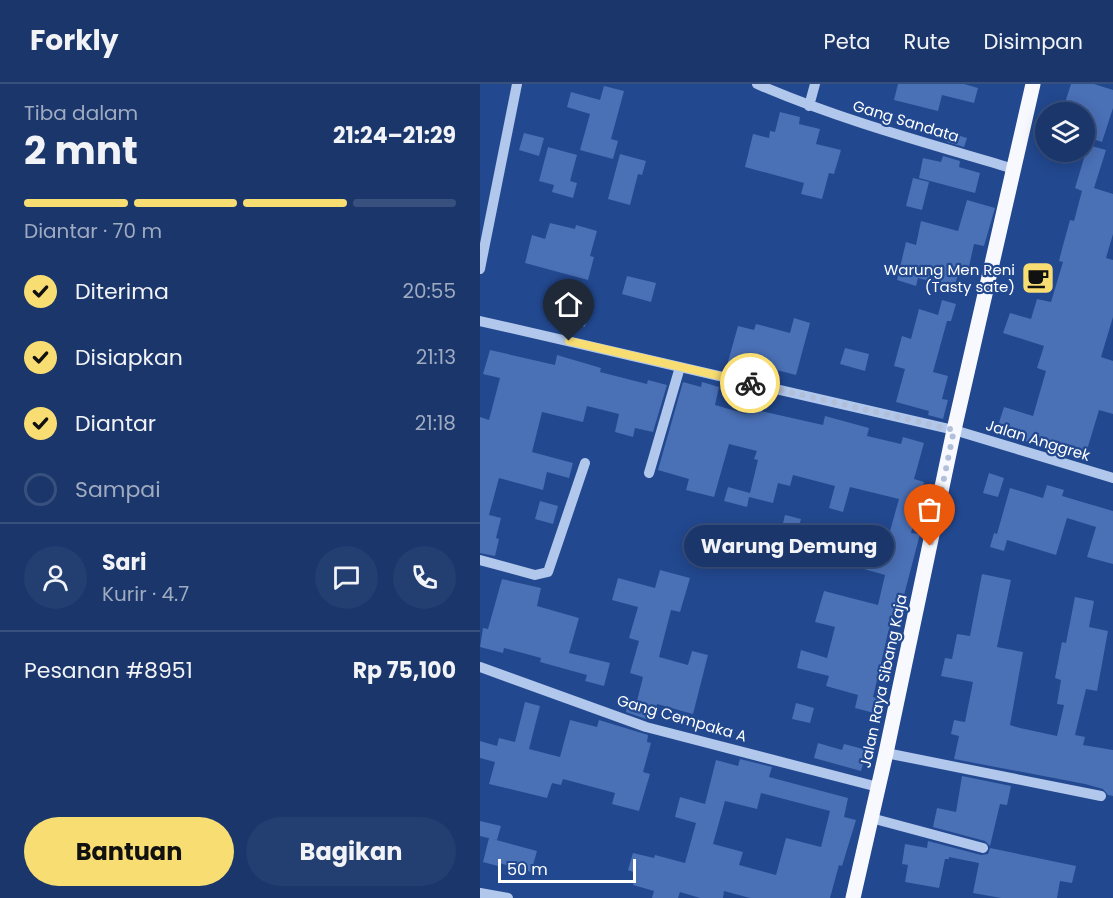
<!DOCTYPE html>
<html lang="id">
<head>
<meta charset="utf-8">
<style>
  :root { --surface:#1a366b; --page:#233e71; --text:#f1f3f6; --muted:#9fabc1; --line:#38507e; --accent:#f8dd73 }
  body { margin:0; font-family:Poppins,sans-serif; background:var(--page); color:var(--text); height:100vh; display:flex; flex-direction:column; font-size:22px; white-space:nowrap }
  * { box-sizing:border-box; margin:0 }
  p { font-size:20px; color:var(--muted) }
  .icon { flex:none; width:33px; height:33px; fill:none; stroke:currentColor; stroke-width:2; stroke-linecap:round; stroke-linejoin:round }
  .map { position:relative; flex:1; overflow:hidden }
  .details { display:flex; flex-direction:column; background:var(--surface); width:480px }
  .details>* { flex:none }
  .tools { position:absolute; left:555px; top:18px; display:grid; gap:12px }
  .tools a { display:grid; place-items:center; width:60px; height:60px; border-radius:50%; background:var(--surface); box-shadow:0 3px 15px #0003,0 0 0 2px var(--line); font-size:30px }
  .scale { position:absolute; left:18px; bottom:15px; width:138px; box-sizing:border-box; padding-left:6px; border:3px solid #fff; border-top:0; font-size:16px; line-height:21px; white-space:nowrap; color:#fff; -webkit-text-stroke:4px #22488f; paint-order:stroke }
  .pin { position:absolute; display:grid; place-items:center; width:51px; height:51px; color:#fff; margin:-62px -26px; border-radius:50% 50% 50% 0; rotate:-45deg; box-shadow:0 0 6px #0007 }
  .pin .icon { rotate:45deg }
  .courier { position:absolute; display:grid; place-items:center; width:60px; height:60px; margin:-30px; border:4px solid #f8dd73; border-radius:50%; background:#fff; color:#222; box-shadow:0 2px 8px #0007 }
  .bubble { position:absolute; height:42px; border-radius:21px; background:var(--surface); box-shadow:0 3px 15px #0003,0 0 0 2px var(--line); font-size:20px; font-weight:700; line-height:42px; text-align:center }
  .summary em { font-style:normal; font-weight:700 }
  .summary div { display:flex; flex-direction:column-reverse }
  .summary { display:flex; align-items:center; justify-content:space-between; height:102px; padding:0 24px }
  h1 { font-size:39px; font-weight:700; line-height:45px }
  .bar { display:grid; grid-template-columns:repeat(4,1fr); gap:9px 6px; align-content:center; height:72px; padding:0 24px }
  .bar i { height:8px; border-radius:4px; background:var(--line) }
  .bar .current { background:var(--accent) }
  .bar p { grid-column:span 4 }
  .line { display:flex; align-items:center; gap:15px; padding:0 24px; border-top:2px solid var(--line) }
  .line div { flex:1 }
  .round { display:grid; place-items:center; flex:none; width:63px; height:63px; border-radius:32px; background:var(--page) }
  ol { padding:0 24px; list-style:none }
  li { display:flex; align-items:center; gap:18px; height:66px }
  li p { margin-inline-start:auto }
  li .icon { padding:6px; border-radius:50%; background:var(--accent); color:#111; stroke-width:4 }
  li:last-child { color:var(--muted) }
  li i { width:33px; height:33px; border:3px solid var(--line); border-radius:50% }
  .button { display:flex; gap:12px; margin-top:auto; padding:12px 24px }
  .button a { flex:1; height:69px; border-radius:36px; background:var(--accent); color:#111; font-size:24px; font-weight:700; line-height:69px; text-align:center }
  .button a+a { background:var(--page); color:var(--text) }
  header { display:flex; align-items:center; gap:36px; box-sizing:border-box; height:84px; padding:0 30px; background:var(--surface); border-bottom:2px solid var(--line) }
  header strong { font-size:28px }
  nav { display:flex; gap:33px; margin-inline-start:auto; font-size:21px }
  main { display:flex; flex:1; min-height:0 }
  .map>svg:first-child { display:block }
  .building { fill:#4a70b6; fill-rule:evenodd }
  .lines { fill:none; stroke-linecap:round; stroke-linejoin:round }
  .minor { stroke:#b1c7ec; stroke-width:10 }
  .major { stroke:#f7f9ff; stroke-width:15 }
  .done { stroke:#b2bfd8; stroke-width:6; stroke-dasharray:0 10.8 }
  .route { stroke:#f8dd73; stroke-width:8 }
  .labels { text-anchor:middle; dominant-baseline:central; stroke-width:4.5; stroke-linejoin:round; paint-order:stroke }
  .street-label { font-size:15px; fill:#fff; stroke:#22488f }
  .poi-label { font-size:15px; fill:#fff; stroke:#22488f; text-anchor:end }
</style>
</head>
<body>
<header>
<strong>Forkly</strong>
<nav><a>Peta</a><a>Rute</a><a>Disimpan</a></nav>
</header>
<main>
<section class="details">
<div class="summary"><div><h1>2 mnt</h1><p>Tiba dalam</p></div><em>21:24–21:29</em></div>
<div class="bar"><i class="current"></i><i class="current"></i><i class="current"></i><i></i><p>Diantar · 70 m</p></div>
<ol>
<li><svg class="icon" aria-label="check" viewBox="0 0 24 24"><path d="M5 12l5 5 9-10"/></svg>Diterima<p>20:55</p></li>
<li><svg class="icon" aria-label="check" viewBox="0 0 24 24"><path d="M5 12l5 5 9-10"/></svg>Disiapkan<p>21:13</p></li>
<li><svg class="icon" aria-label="check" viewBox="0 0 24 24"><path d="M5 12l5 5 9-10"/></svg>Diantar<p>21:18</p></li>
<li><i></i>Sampai</li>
</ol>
<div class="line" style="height:108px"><a class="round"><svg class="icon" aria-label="person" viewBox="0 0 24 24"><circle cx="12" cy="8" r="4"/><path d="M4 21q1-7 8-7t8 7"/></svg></a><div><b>Sari</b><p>Kurir · 4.7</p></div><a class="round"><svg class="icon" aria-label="chat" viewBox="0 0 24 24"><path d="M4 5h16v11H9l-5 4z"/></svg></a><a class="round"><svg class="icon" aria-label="phone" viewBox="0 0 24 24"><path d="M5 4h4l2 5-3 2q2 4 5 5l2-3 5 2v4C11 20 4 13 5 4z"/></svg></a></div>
<div class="line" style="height:78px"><div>Pesanan #8951</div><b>Rp 75,100</b></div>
<div class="button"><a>Bantuan</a><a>Bagikan</a></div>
</section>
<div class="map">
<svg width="633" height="814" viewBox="0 0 633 814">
  <rect width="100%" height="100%" fill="#22488f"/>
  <!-- building -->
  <path class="building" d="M418,0h66l14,4 -4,15 -32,-8 -4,16 -44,-11z
    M591,0h23l19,6v18l-11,34 -18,-6v-24h-22z
    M124,2l20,5 -13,48 7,2 -5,18 -33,-9 10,-36 -23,-7 4,-15 29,8z
    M300,28l20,5 -1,7 21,5 -4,15 25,6 -7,24 -5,-1 -7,26 -21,-5 3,-11 -59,-16 8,-33 16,4 1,-7 5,1z
    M44,49l20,5 -5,18 -20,-6z
    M470,49l17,5 -3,9 -17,-5z
    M608,61l18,5 -12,38 19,6v40l-7,24 7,2v57l-12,40 12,4v53l-14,-4 -15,50 -88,-28 8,-25 29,9 13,-45 -9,-3 7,-22 -41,-13 7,-20 21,6 6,-20 14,3 12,-40 -4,-1 3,-12 8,-29 4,1 8,-30 -7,-3z
    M68,63l29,8 -7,26 7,2 -4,15 -21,-6 2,-7 -15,-4z
    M140,70l26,7 -4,14 -4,-1 -8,31 -22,-6z
    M463,72l17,5 -1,6 21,6 -5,20 -56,-15 4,-20 18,4z
    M433,94l16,4 -7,28 -16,-4z
    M487,116l28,8 -11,38 -10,-2 -6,27 -8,-2 -6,18 -36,-9 -2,8 -19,-6 9,-38 10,3 5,-24 37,10z
    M70,139l25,6 1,-4 21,6 -7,25 4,1 -6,23 -63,-17 7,-28 13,4z
    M147,192l29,7 -5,19 -29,-8z
    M90,210l22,5 -7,28 -22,-5z
    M462,216l14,4 -5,17h-4l-14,51 15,4 -6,23 6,1 -5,19 -15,-4 1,-4 -33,-9 9,-33 -11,-3 8,-30 9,3 8,-30 19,6z
    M314,234l16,5 -14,52 -46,-12 -2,7 -21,-5 11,-39 16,4 2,-6 34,9z
    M365,264l24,6 -4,17 -25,-7z
    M10,266l65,15 2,-10 44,13 -1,4 47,12 1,-4 19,5 -14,47 -18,-4 -2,9 -18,-5 4,-18 -32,-8 -4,16 -41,-10 -10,40 41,11 -4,15 -22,-6 -4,18 -44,-12 -10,37 12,3 -5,20 3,1 -4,17 -15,-3v-136l9,3 11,-42 -17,-4z
    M203,298l18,5 1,-5 17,5 -4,18 31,9 2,-6 75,17 2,-9 44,12 -2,8 34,8 2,-7 21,6 -10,36 10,3 -13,51 9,1 -17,65 -5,-1 -10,35 -15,64 5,1 -4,15 -19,-5 3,-13 -32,-9 3,-10 -32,-8 4,-18 26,8 8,-31 -20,-5 9,-31 54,14 7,-30 -42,-12 7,-27 22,6 2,-13 16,2 9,-32 -49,-12 -7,25 -14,-4 6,-22 -42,-11 -3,11 -12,-3 -5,20 -24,-6 -2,10 -23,-6 4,-14 22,6 8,-33 -4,-1 3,-8 -28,-7 -15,53 -28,-7 3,-11 -31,-9z
    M509,389l15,5 -6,19 -15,-4z
    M567,401l17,5 -2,6 51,15v53l-26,-7 9,-30 -29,-9 -11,37 -49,-15 -3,11 -14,-4 4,-14 3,1 13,-46 33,10z
    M60,417l18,5 -5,18 -18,-5z
    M305,431l16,4 -6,21 10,3 -3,13 -41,-11 3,-13 16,4z
    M180,486l30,8 -10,34 -9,-2 -12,47 29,8 4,-14 16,4 -15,59 -36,-10 -5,17 -26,-9 2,-9 8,2 7,-28 -13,-4 9,-32 -10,-3 9,-31 -26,-7 6,-22 37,10z
    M502,490l29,6 -14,67 26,5 -13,73 10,3 37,8 7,-31 -7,-1 4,-24 -6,-2 7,-36 4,1 9,-46 19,4 -5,26 19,4 -11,60 -11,-2 -11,46 10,2 -2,8 30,5v46l-5,-1 -5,-6 -18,-5 -131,-25 5,-23 -8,-2 3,-14 11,2 8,-40 -32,-6 4,-18 7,1 5,-25 13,2z
    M22,495l39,9 -4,18 42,12 -10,35 41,10 -6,23 -19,-5 2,-6 -47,-13 1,-4 -37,-10 -1,5 -23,-6 3,-19 5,1z
    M45,618l15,4 -11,43 31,8 10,-37 27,7 2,-7 49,15 -1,7 4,1 -8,29 7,2 -11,37 -27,-7 3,-11 -52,-14 -2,6 -9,-2 -5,15 -58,-14 6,-22 -15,-4v-17l17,5 2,-8 16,4z
    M316,619l18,5 -4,15 -18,-4z
    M338,659l24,7 2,-6 23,6 -6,21 -47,-13z
    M260,675l32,8 -3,10 79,21 -4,19 12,3 -14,46 -3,-1 -9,33h-80l-26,-7 -1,7h-23l-20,-6 -2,6h-26l2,-7 -21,-6 3,-12 -8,-3 5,-17 21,5 1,-3 30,8 11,-40 -21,-6 5,-20 25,7 11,-44 22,6zM281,709l69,18 -9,36 -35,-9 -10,37 -37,-10 4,-13 -30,-8 12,-43 32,8z
    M482,692l49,10 -4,19 -7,-1 -10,42 -5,-5 -52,-14 4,-19 19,4z
    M0,737l21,5 -4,14 -17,-4z
    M9,754l48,13 -6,21 -32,-9 -1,3 -15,-4z
    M448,757l53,14 7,-1 2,-6 86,18 -4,17 -12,-2 -3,17h-56l-28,-5 6,-30 -30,-6v2h-4l-6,29 -34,-6 3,-17 -6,-1 3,-20 22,4z"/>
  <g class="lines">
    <!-- minor -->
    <path class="minor" d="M277,0c83,36 170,59 257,85
      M329,22l6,-22
      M0,185l37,-185
      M0,237l474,109 159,48
      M169,389l31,-106
      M0,476l55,15 13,-3 37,-109
      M0,583l166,60 232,60
      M406,669l215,43
      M391,734l112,30
      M0,809l28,5"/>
    <!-- major -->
    <path class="major" d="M373,814l33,-145 68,-323 79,-346"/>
  </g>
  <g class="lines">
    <!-- done -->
    <path class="done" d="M270,299l204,47 -24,116"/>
    <!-- route -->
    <path class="route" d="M89,257l181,42"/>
  </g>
  <!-- icons -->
  <defs>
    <symbol id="cafe-square" viewBox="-11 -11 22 22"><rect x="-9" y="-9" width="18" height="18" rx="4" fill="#f8dd73" stroke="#22488f"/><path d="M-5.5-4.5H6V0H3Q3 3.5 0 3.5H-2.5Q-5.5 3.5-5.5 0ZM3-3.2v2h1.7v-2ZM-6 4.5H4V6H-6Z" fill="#111"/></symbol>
  </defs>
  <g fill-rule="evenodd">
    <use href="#cafe-square" x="539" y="175" width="38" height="38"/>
  </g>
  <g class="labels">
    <!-- street labels -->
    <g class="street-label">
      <text transform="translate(426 37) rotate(17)">Gang Sandata</text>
      <text transform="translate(558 356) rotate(17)">Jalan Anggrek</text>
      <text transform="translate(403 597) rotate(-78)">Jalan Raya Sibang Kaja</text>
      <text transform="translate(202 634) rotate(16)">Gang Cempaka A</text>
    </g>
    <!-- poi labels -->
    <g class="poi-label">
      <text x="535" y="185">Warung Men Reni<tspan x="535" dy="17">(Tasty sate)</tspan></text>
    </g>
  </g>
</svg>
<div class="tools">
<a><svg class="icon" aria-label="layers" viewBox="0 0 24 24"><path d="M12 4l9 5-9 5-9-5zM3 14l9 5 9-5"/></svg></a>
</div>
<div class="scale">50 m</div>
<div class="pin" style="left:450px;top:462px;background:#ea580c"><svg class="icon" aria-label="bag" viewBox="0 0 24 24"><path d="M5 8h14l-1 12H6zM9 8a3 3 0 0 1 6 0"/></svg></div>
<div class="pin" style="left:89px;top:257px;background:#1f2937"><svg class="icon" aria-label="home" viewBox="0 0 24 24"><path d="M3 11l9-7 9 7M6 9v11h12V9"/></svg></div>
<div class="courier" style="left:270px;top:299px"><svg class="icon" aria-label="bike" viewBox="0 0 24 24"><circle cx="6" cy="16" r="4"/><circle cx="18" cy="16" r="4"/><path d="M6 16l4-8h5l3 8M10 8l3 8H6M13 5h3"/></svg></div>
<div class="bubble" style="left:204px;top:441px;width:210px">Warung Demung</div>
</div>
</main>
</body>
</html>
